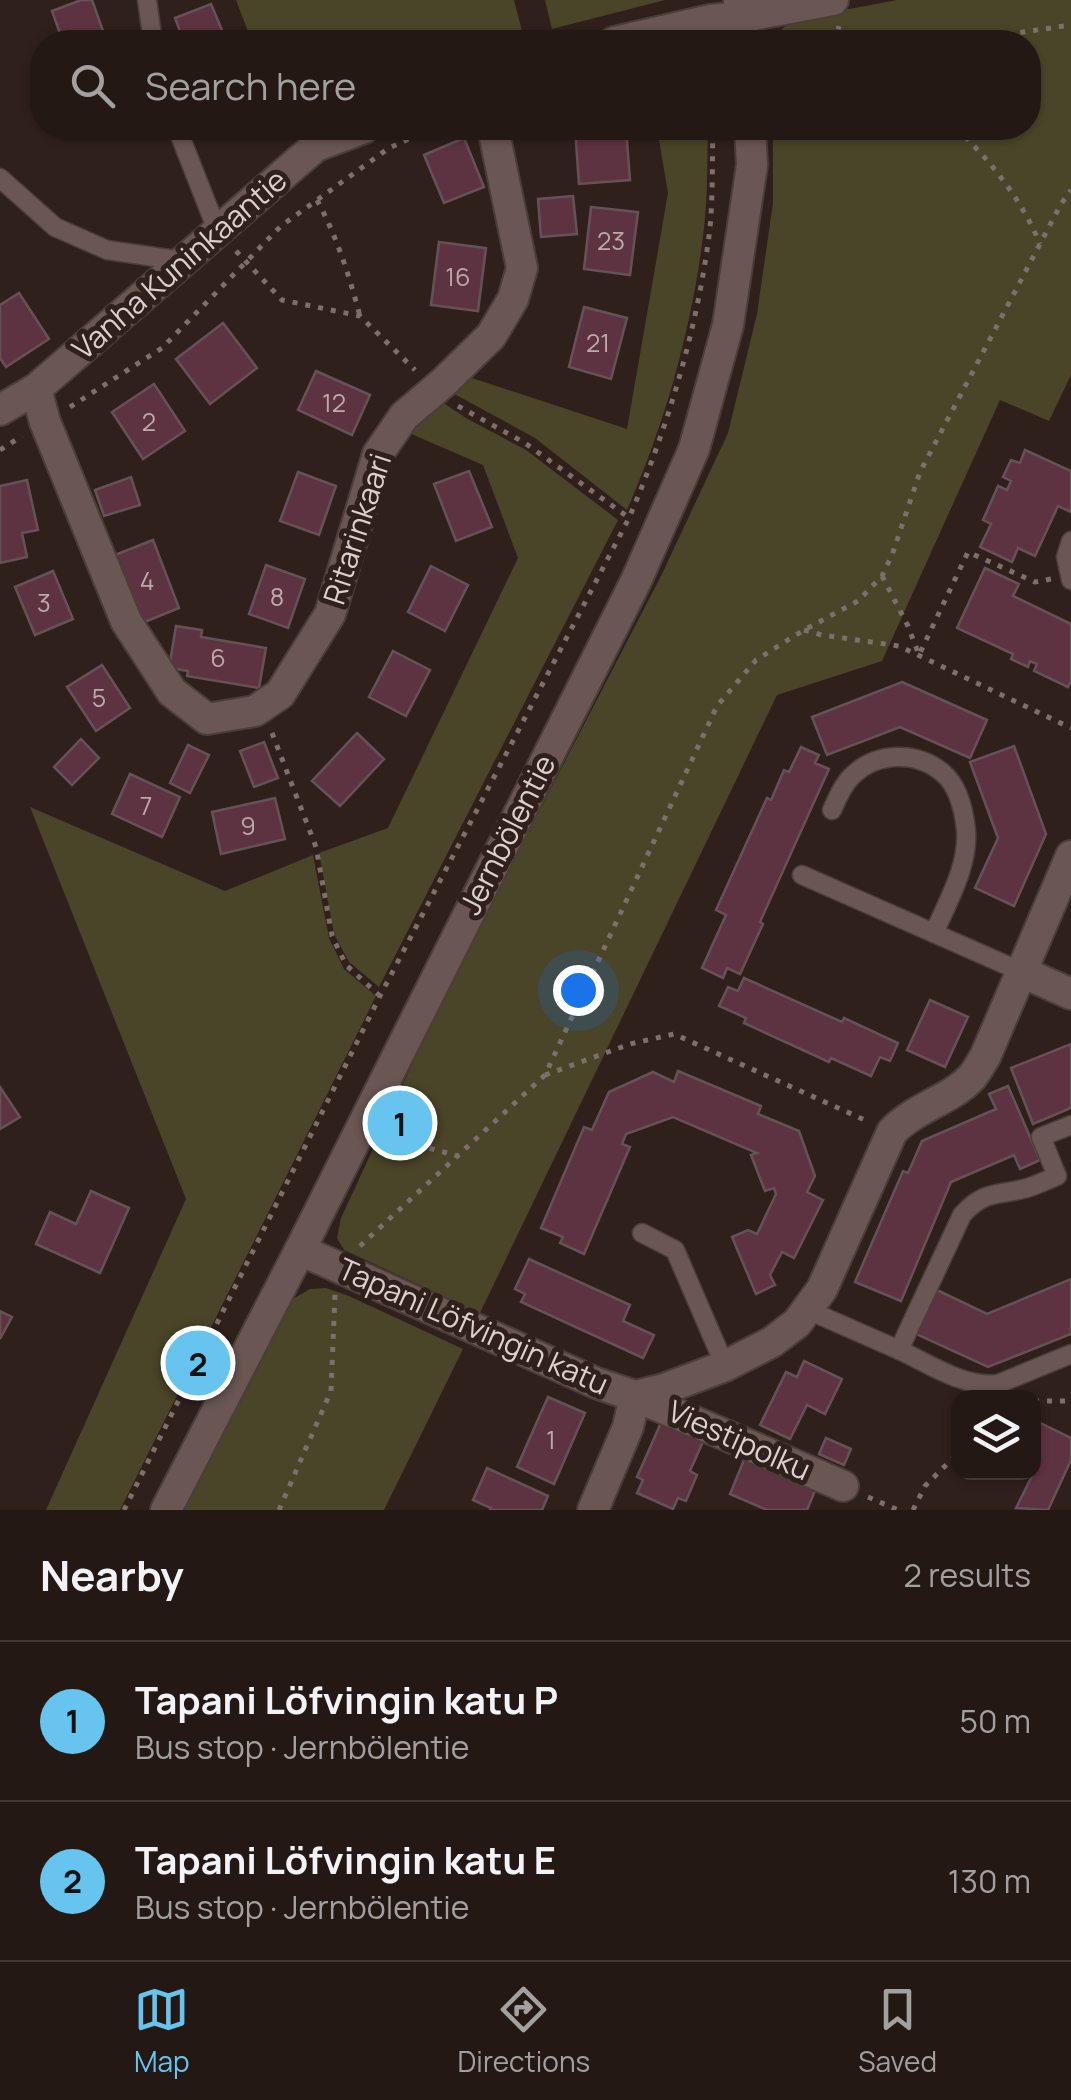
<!DOCTYPE html>
<meta charset="utf-8">
<style>
:root{--surface:#241815;--page:#302522;--text:#f1f3f6;--muted:#a3a0a0;--line:#413734;--accent:#66c4ef}
body{margin:0;font-family:Manrope,sans-serif;background:var(--page);color:var(--text)}
.controls{position:absolute;right:30px;bottom:30px;display:grid;overflow:hidden;border-radius:20px;box-shadow:0 2px 8px #0004}
.controls button{width:90px;height:90px;display:grid;place-items:center;padding:0;border:0;border-bottom:2px solid var(--line);background:var(--surface);color:var(--text);font:50px sans-serif}
.you{position:absolute;left:578px;top:990px;width:35px;height:35px;margin:-25px;border:8px solid #fff;border-radius:50%;background:#1a73e8;box-shadow:0 0 0 15px #1a73e833}
.badge{display:grid;place-items:center;width:65px;height:65px;border-radius:50%;background:var(--accent);color:#111;font-size:32px;font-weight:700}
.pin{position:absolute;translate:-50% -50%;border:5px solid #fff;box-shadow:0 2px 10px #0006}
.list{margin:0;padding:0;list-style:none}
h2{display:flex;justify-content:space-between;align-items:center;height:130px;margin:0;padding:0 40px;font-size:42px}
h2 small{font-size:32px;font-weight:400;color:var(--muted)}
.list li{display:grid;grid-template-columns:65px 1fr auto;gap:30px;align-items:center;box-sizing:border-box;height:160px;padding:0 40px;border-top:2px solid var(--line)}
.list b{display:block;font-size:38px;white-space:nowrap}
.list p{margin:0;font-size:32px;white-space:nowrap;color:var(--muted)}
.list em{font-size:32px;font-style:normal;color:var(--muted)}
.icon{flex:none;width:55px;height:55px;fill:none;stroke:currentColor;stroke-width:2;stroke-linecap:round;stroke-linejoin:round}
.map{position:relative;flex:none;width:1071px;height:1510px;overflow:hidden}
.search{position:absolute;background:var(--surface);box-shadow:0 2px 8px #0004;left:30px;right:30px;top:30px;height:110px;display:flex;align-items:center;gap:25px;box-sizing:border-box;padding:0 35px;border-radius:40px;color:var(--muted);font-size:38px}
.sheet{height:450px;background:var(--surface)}
nav{display:flex;justify-content:space-around;align-items:center;box-sizing:border-box;height:140px;border-top:2px solid var(--line);background:var(--surface);font-size:28px;color:var(--muted)}
nav a{display:grid;justify-items:center;gap:5px}
nav .on{color:var(--accent)}
.map>svg:first-child{display:block}
.green{fill:#4a4428}
.building{fill:#5e3341;stroke:#655257;stroke-width:2.5}
.lines{fill:none;stroke-linecap:round;stroke-linejoin:round}
.service-casing{stroke:#4a3d3a;stroke-width:21}
.minor-casing{stroke:#4a3d3a;stroke-width:34}
.tertiary-casing{stroke:#4a3d3a;stroke-width:34}
.path{stroke:#7d6f6b;stroke-width:5;stroke-dasharray:5 8;stroke-linecap:butt}
.service{stroke:#6a5753;stroke-width:18}
.minor{stroke:#6a5753;stroke-width:30}
.tertiary{stroke:#6a5753;stroke-width:30}
.labels{text-anchor:middle;stroke-width:10;stroke-linejoin:round;paint-order:stroke}
.number-label{font-size:25px;fill:#bca9aa}
.street-label{font-size:30px;fill:#dbd0cd;stroke:#30201c}
</style>
<div class="map">
<svg width="1071" height="1510" viewBox="0 0 1071 1510">
<rect width="100%" height="100%" fill="#30201c"/>
<!-- green -->
<g class="green">
<polygon points="236,0 514,0 523,35 505,42 252,42"/>
<polygon points="545,0 665,0 552,29"/>
<polygon points="897,0 1071,0 1071,375 1049,421 1000,400 882,661 777,695 480,1313 344,1250 337,1238 341,1218 445,993 662,574 728,433 757,314 773,203 773,128 1028,128 1028,42 774,42 777,34 791,20"/>
<path d="M 657,128 L 708,128 C 707,161 708,195 704,228 C 693,324 666,421 627,510 L 535,438 L 447,390 L 463,375 L 627,429 L 668,193 Z"/>
<polygon points="439,400 466,418 526,450 618,520 379,987 349,962 334,934 319,853 388,828 518,558 483,465 409,433"/>
<polygon points="30,807 225,891 313,855 329,938 344,969 376,996 120,1510 46,1510 186,1199"/>
<polygon points="326,1288 349,1296 463,1349 384,1510 182,1510 291,1300 310,1289"/>
</g>
<!-- building -->
<g class="building">
<polygon points="81,0 92,0 107,42 63,42 52,11"/>
<polygon points="211,4 227,42 184,42 175,18"/>
<polygon points="575,128 626,128 630,180 579,184"/>
<polygon points="464,138 484,187 444,203 424,155"/>
<polygon points="573,196 577,234 541,237 538,199"/>
<polygon points="591,207 638,212 630,275 584,269"/>
<polygon points="439,242 486,248 478,311 431,305"/>
<polygon points="19,293 49,339 6,367 0,358 0,305"/>
<polygon points="584,307 627,318 611,379 569,367"/>
<polygon points="223,323 257,368 210,404 176,359"/>
<polygon points="316,371 370,395 352,435 298,410"/>
<polygon points="154,384 185,431 143,459 112,412"/>
<polygon points="1025,450 1071,471 1071,512 1058,506 1035,556 1018,548 1012,562 980,547 991,524 983,520 998,486 1007,490 1011,481 1003,477 1011,460 1020,463"/>
<polygon points="469,471 492,527 456,541 434,484"/>
<polygon points="298,472 336,486 319,535 280,521"/>
<polygon points="131,477 140,505 104,516 95,490"/>
<polygon points="27,480 38,530 22,533 27,557 0,563 0,486"/>
<polygon points="153,540 179,608 142,623 115,555"/>
<polygon points="266,565 305,579 288,628 249,614"/>
<polygon points="431,566 468,585 445,631 408,612"/>
<polygon points="985,568 1019,584 1013,596 1071,624 1071,681 1068,687 1034,671 1037,664 1030,661 1028,667 1011,659 1013,654 957,628"/>
<polygon points="53,571 73,619 35,635 15,587"/>
<polygon points="176,626 202,630 201,637 266,648 259,688 187,676 188,671 169,668"/>
<polygon points="393,651 430,670 406,716 369,697"/>
<polygon points="102,665 130,708 96,731 67,687"/>
<polygon points="902,682 987,720 970,758 900,727 827,755 812,717"/>
<polygon points="357,733 384,759 340,806 312,781"/>
<polygon points="81,739 99,758 72,785 54,767"/>
<polygon points="264,742 278,778 254,787 240,751"/>
<polygon points="188,745 209,755 190,793 170,783"/>
<polygon points="1014,746 1046,834 1014,906 975,888 998,838 970,762"/>
<polygon points="801,747 819,755 815,763 829,769 760,922 763,924 740,974 727,968 723,978 702,968 726,915 716,910 767,798 771,800 784,770 789,772"/>
<polygon points="130,774 180,797 162,837 112,814"/>
<polygon points="275,798 285,839 221,854 212,812"/>
<polygon points="744,978 842,1022 844,1018 898,1043 890,1061 880,1057 871,1076 831,1058 829,1062 744,1023 746,1018 719,1006 728,987 738,991"/>
<polygon points="930,1000 968,1017 945,1067 907,1050"/>
<polygon points="1071,1044 1071,1108 1033,1124 1011,1068"/>
<polygon points="678,1071 761,1106 758,1114 799,1131 815,1176 807,1192 823,1200 794,1258 782,1252 770,1275 775,1285 756,1294 732,1237 748,1230 757,1234 776,1194 774,1188 765,1191 751,1155 757,1153 673,1117 626,1134 622,1144 630,1147 584,1254 560,1243 563,1237 541,1228 584,1127 592,1130 609,1092 653,1072 674,1082"/>
<polygon points="1008,1086 1040,1160 1020,1169 1014,1155 951,1182 901,1301 855,1282 903,1171 908,1173 922,1141 996,1109 989,1094"/>
<polygon points="0,1087 20,1117 0,1129"/>
<polygon points="91,1191 129,1208 100,1273 36,1244 50,1212 76,1224"/>
<polygon points="529,1259 630,1305 623,1321 654,1335 643,1358 521,1302 525,1294 515,1289"/>
<polygon points="1071,1279 1071,1334 988,1367 916,1334 937,1290 987,1314"/>
<polygon points="0,1311 12,1317 0,1339"/>
<polygon points="804,1361 842,1379 825,1414 807,1405 790,1439 760,1425 786,1372 797,1377"/>
<polygon points="548,1397 585,1413 554,1484 517,1467"/>
<polygon points="664,1416 706,1435 690,1471 697,1475 686,1501 678,1498 673,1509 637,1493 643,1480 637,1477"/>
<polygon points="1034,1420 1071,1438 1071,1460 1048,1510 1016,1508 1034,1472"/>
<polygon points="826,1438 851,1449 844,1465 819,1454"/>
<polygon points="746,1455 817,1486 807,1510 767,1510 730,1494"/>
<polygon points="487,1468 548,1496 542,1510 490,1510 491,1508 473,1500"/>
</g>
<g class="lines">
<defs>
<g id="service">
<polyline points="147,0 153,42"/>
<polyline points="177,128 217,230"/>
<polyline points="0,178 55,227 107,250 183,261"/>
<polyline points="1071,541 1066,557 1071,580"/>
<path d="M 832,810 C 837,799 842,786 851,777 C 875,752 916,750 943,773 C 958,786 964,811 966,830 C 969,865 948,901 934,933"/>
<polyline points="802,875 1022,972"/>
<polyline points="642,1233 675,1250 725,1366"/>
<path d="M 808,1310 L 899,1350 L 962,1215 C 985,1189 999,1196 1027,1188 C 1037,1185 1047,1180 1057,1176 L 1041,1137 L 1071,1125"/>
<path d="M 899,1350 C 930,1364 964,1388 998,1384 L 1071,1354"/>
</g>
<g id="minor">
<polyline points="614,42 710,20 742,17 833,0"/>
<polyline points="36,389 45,422 126,621 172,692 207,719 255,711 280,694 330,614 378,454 404,416 444,382 491,336 513,299 522,268 493,128"/>
<polyline points="0,410 36,389 316,146 364,128"/>
<polyline points="1022,972 1071,994"/>
<path d="M 300,1250 L 596,1383 L 635,1396 L 664,1389 L 725,1366 L 772,1342 L 797,1323 L 822,1289 L 892,1132 C 915,1107 951,1100 972,1077 C 977,1071 981,1063 985,1057 L 1071,856"/>
<polyline points="593,1510 628,1427 635,1396 843,1486"/>
</g>
<g id="tertiary">
<polyline points="739,0 744,42"/>
<polyline points="166,1510 300,1250 636,581 694,449 728,325 752,165 750,128"/>
</g>
</defs>
<!-- service casing -->
<use href="#service" class="service-casing"/>
<!-- minor casing -->
<use href="#minor" class="minor-casing"/>
<!-- tertiary casing -->
<use href="#tertiary" class="tertiary-casing"/>
<!-- path -->
<g class="path">
<polyline points="835,42 839,26"/>
<polyline points="956,42 1071,25"/>
<path d="M 956,128 C 990,160 1022,200 1040,244"/>
<path d="M 317,200 C 337,237 349,275 360,316"/>
<polyline points="236,251 282,300 360,316 415,370"/>
<polyline points="458,406 525,443 628,517"/>
<polyline points="70,407 162,348 281,226 389,148 433,128"/>
<polyline points="0,450 22,436"/>
<polyline points="882,576 908,626 919,655 968,552 1035,582 1051,579"/>
<polyline points="804,630 822,635 899,646 1071,728"/>
<polyline points="272,733 316,847 332,936 346,965 380,996"/>
<polyline points="545,1075 630,1044 674,1034 867,1121"/>
<polyline points="392,1138 458,1156"/>
<polyline points="360,1246 545,1075 717,706 756,660 804,630 858,601 882,576 892,555 920,472 1061,204 1071,190"/>
<polyline points="1034,1401 1071,1401"/>
<polyline points="868,1497 898,1510"/>
<path d="M 124,1510 L 380,996 L 629,518 C 668,427 698,327 710,228 C 713,195 712,161 713,128"/>
<polyline points="279,1510 331,1391 335,1294"/>
<polyline points="913,1510 925,1486 958,1453"/>
</g>
<!-- service -->
<use href="#service" class="service"/>
<!-- minor -->
<use href="#minor" class="minor"/>
<!-- tertiary -->
<use href="#tertiary" class="tertiary"/>
</g>
<g class="labels">
<!-- number labels -->
<g class="number-label">
<text x="611" y="250">23</text>
<text x="458" y="286">16</text>
<text x="598" y="352">21</text>
<text x="334" y="412">12</text>
<text x="149" y="431">2</text>
<text x="147" y="590">4</text>
<text x="277" y="606">8</text>
<text x="44" y="612">3</text>
<text x="218" y="667">6</text>
<text x="99" y="707">5</text>
<text x="146" y="815">7</text>
<text x="248" y="835">9</text>
<text x="551" y="1449">1</text>
</g>
<!-- street labels -->
<g class="street-label">
<text transform="translate(180 265) rotate(-41)" y="10">Vanha Kuninkaantie</text>
<text transform="translate(358 529) rotate(-72)" y="10">Ritarinkaari</text>
<text transform="translate(508 835) rotate(-63)" y="10">Jernbölentie</text>
<text transform="translate(473 1327) rotate(24)" y="10">Tapani Löfvingin katu</text>
<text transform="translate(739 1441) rotate(24)" y="10">Viestipolku</text>
</g>
</g>
</svg>
<div class="controls">
<button><svg class="icon" aria-label="layers" viewBox="0 0 24 24"><path d="M12 4l9 5-9 5-9-5zM3 14l9 5 9-5"/></svg></button>
</div>
<div class="you"></div>
<div class="pin badge" style="left:400px;top:1123px">1</div>
<div class="pin badge" style="left:198px;top:1363px">2</div>
<div class="search"><svg class="icon" aria-label="search" viewBox="0 0 24 24"><circle cx="10" cy="10" r="6"/><path d="M15 15l6 6"/></svg>Search here</div>
</div>
<section class="sheet">
<h2>Nearby<small>2 results</small></h2>
<ul class="list">
<li><span class="badge">1</span><div><b>Tapani Löfvingin katu P</b><p>Bus stop · Jernbölentie</p></div><em>50 m</em></li>
<li><span class="badge">2</span><div><b>Tapani Löfvingin katu E</b><p>Bus stop · Jernbölentie</p></div><em>130 m</em></li>
</ul>
</section>
<nav>
<a class="on"><svg class="icon" aria-label="map" viewBox="0 0 24 24"><path d="M3 6l6-2 6 2 6-2v14l-6 2-6-2-6 2zM9 4v14M15 6v14"/></svg>Map</a>
<a><svg class="icon" aria-label="directions" viewBox="0 0 24 24"><path d="M12 3l9 9-9 9-9-9zM9 14v-3h6M13 9l2 2-2 2"/></svg>Directions</a>
<a><svg class="icon" aria-label="saved" viewBox="0 0 24 24"><path d="M7 4h10v16l-5-4-5 4z"/></svg>Saved</a>
</nav>
